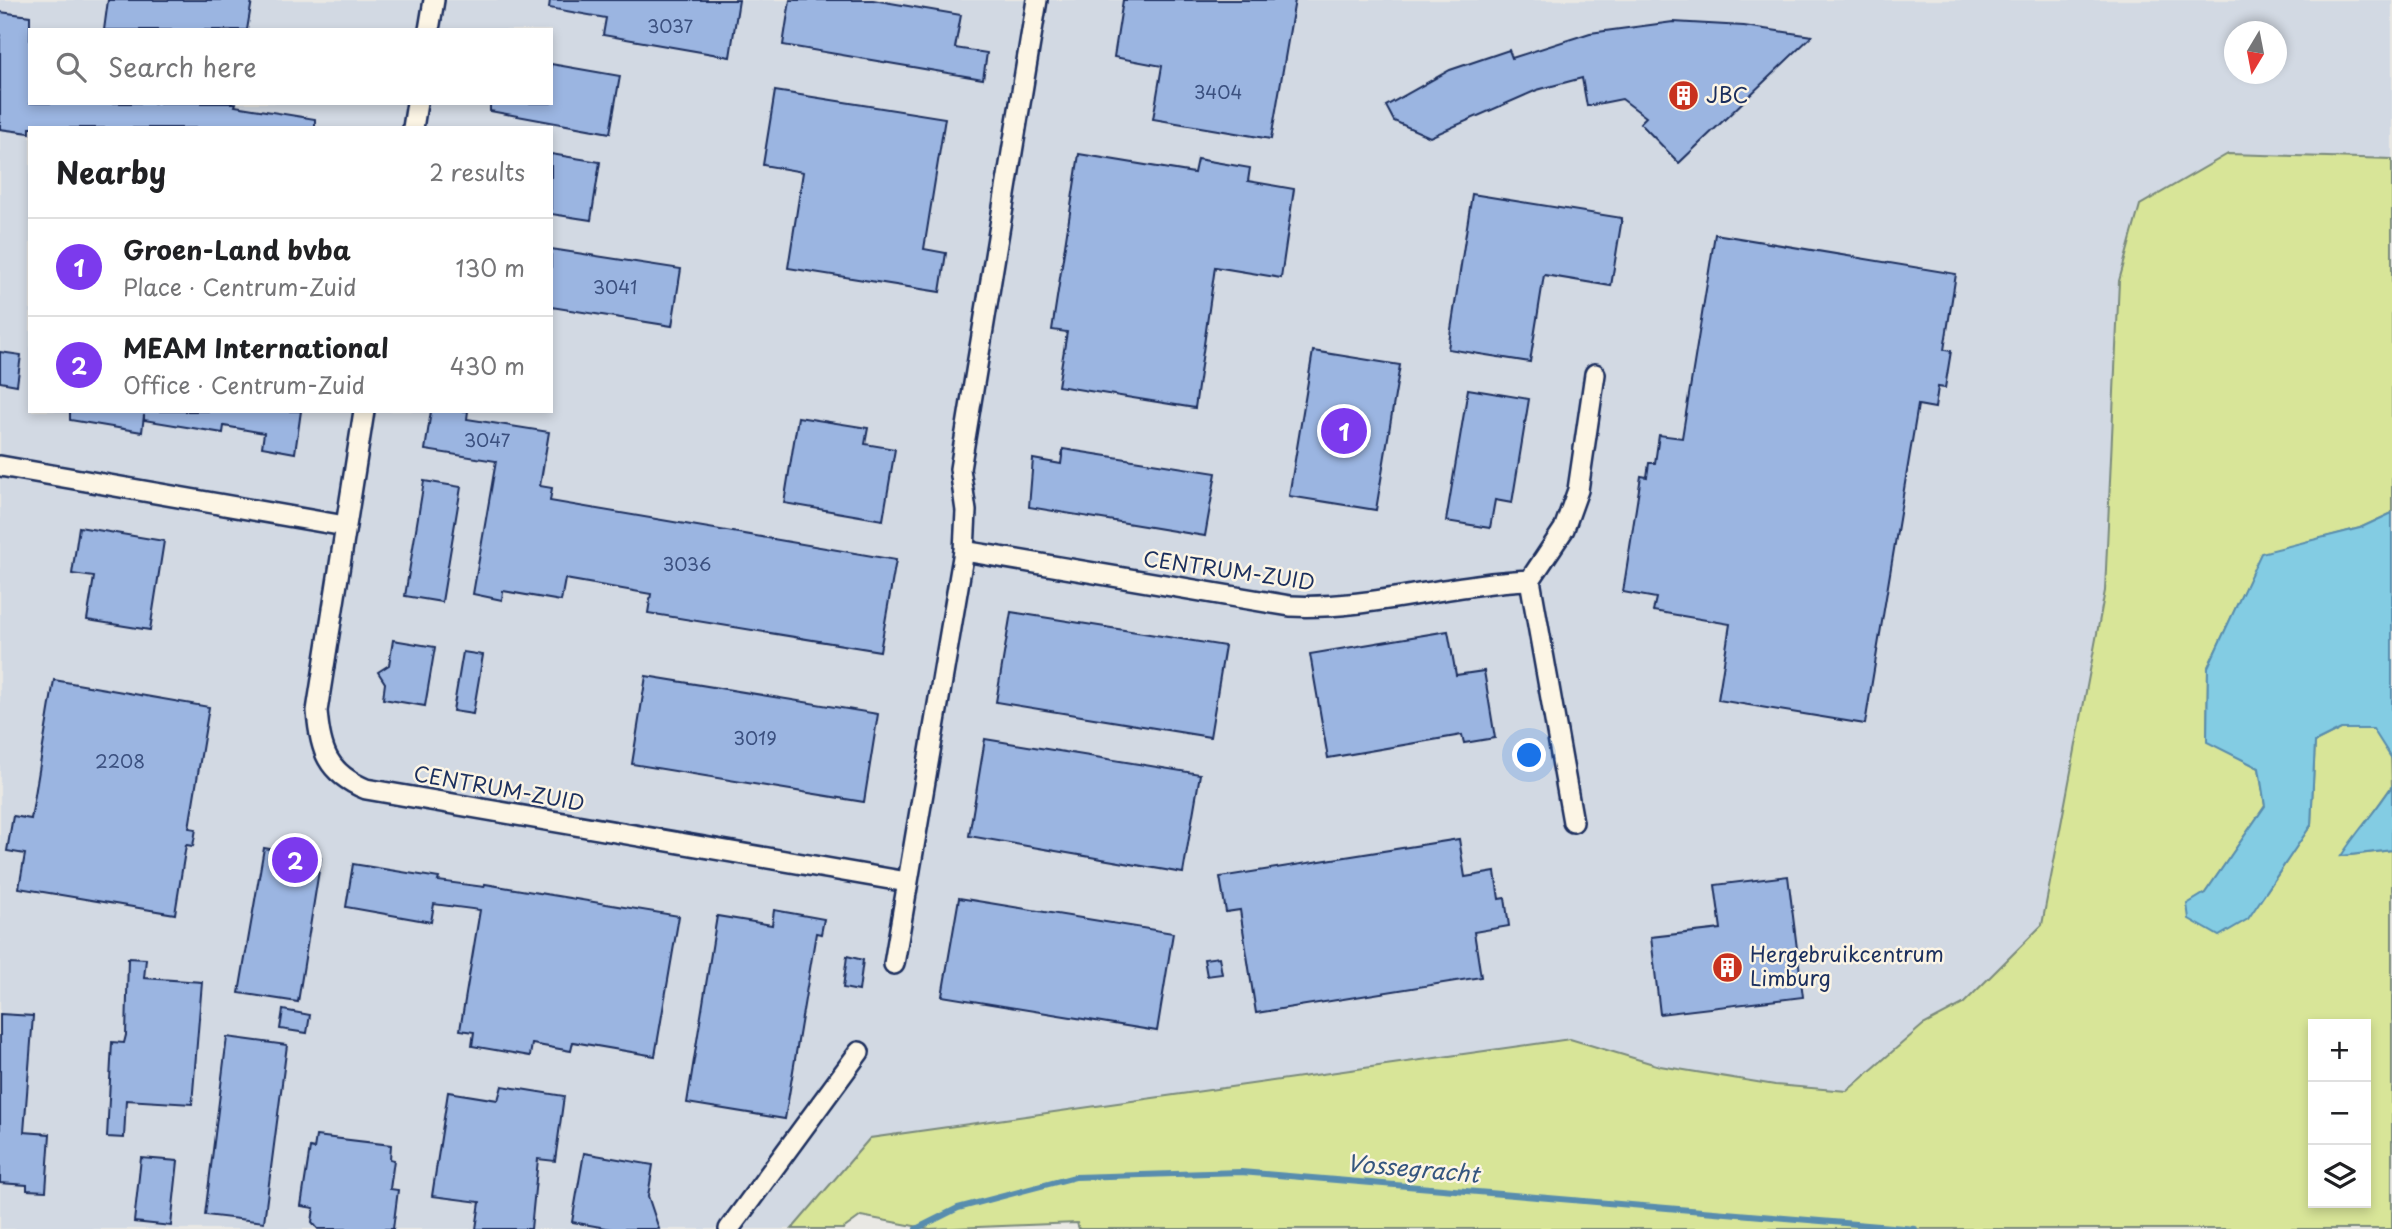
<!DOCTYPE html>
<meta charset="utf-8">
<style>
:root{--surface:#fff;--page:#f2f2f2;--text:#202124;--muted:#757577;--line:#e0e0e0;--accent:#7c3aed}
body{margin:0;font-family:"Playpen Sans",sans-serif;background:var(--page);color:var(--text)}
.controls{position:absolute;right:21px;bottom:21px;display:grid;overflow:hidden;border-radius:0px;box-shadow:0 4px 10px #0003}
.controls button{width:63px;height:63px;display:grid;place-items:center;padding:0;border:0;border-bottom:2px solid var(--line);background:var(--surface);color:var(--text);font:35px sans-serif}
.compass{position:absolute;left:2224px;top:21px;width:63px;height:63px;border-radius:50%;background:var(--surface);box-shadow:0 4px 10px #0003;rotate:190deg}
.you{position:absolute;left:1530px;top:756px;width:24px;height:24px;margin:-18px;border:5px solid #fff;border-radius:50%;background:#1a73e8;box-shadow:0 0 0 10px #1a73e833}
.badge{display:grid;place-items:center;width:46px;height:46px;border-radius:50%;background:var(--accent);color:#fff;font-size:23px;font-weight:700}
.pin{position:absolute;translate:-50% -50%;border:4px solid #fff;box-shadow:0 2px 7px #0006}
.list{margin:0;padding:0;list-style:none}
h2{display:flex;justify-content:space-between;align-items:center;height:91px;margin:0;padding:0 28px;font-size:30px}
h2 small{font-size:23px;font-weight:400;color:var(--muted)}
.list li{display:grid;grid-template-columns:46px 1fr auto;gap:21px;align-items:center;box-sizing:border-box;height:98px;padding:0 28px;border-top:2px solid var(--line)}
.list b{display:block;font-size:26px;white-space:nowrap}
.list p{margin:0;font-size:23px;white-space:nowrap;color:var(--muted)}
.list em{font-size:23px;font-style:normal;color:var(--muted)}
.icon{flex:none;width:38px;height:38px;fill:none;stroke:currentColor;stroke-width:2;stroke-linecap:round;stroke-linejoin:round}
.map{position:relative;flex:none;width:2392px;height:1229px;overflow:hidden}
.search{position:absolute;background:var(--surface);box-shadow:0 4px 10px #0003;left:28px;top:28px;width:525px;height:77px;display:flex;align-items:center;gap:18px;box-sizing:border-box;padding:0 24px;border-radius:0px;color:var(--muted);font-size:26px}
.panel{position:absolute;background:var(--surface);box-shadow:0 4px 10px #0003;left:28px;top:126px;width:525px;height:287px;border-radius:0px}
.map>svg:first-child{display:block}
.built{fill:#d2d9e3;fill-rule:evenodd}
.green{fill:#d8e598;stroke:#7a8a7b;stroke-width:2;fill-rule:evenodd}
.water{fill:#83cce3;stroke:#598dae;stroke-width:2}
.lines{fill:none;stroke-linecap:round;stroke-linejoin:round}
.stream{stroke:#598dae;stroke-width:6}
.building{fill:#9bb5e1;stroke:#1b2f5e;stroke-width:2}
.minor-casing{stroke:#1b2f5e;stroke-width:24}
.minor{stroke:#fcf5e5;stroke-width:19}
.labels{text-anchor:middle;stroke-width:5;stroke-linejoin:round;paint-order:stroke}
.number-label{font-size:18px;fill:#3b507f}
.poi-label{font-size:21px;fill:#1b2f5e;stroke:#fcf5e5;text-anchor:start}
.street-label{font-size:21px;fill:#1b2f5e;stroke:#fcf5e5}
.water-label{font-size:23px;font-style:italic;fill:#35567f;stroke:#fcf5e5}
</style>
<div class="map">
<svg width="2392" height="1229" viewBox="0 0 2392 1229">
<rect width="100%" height="100%" fill="#e9e8e4"/>
<filter id="ink" filterUnits="userSpaceOnUse"><feTurbulence type="fractalNoise" baseFrequency=".0143" numOctaves="2"/><feDisplacementMap in="SourceGraphic" scale="14" xChannelSelector="R" yChannelSelector="G"/><feConvolveMatrix kernelMatrix="1 2 1 2 8 2 1 2 1" color-interpolation-filters="sRGB"/></filter>
<g filter="url(#ink)">
<!-- built -->
<path class="built" d="M 0,0 L 2392,0 L 2392,159 L 2228,154 L 2140,205 L 2119,281 L 2105,591 L 2042,925 L 1963,1004 L 1923,1025 L 1847,1091 L 1775,1085 L 1660,1066 L 1570,1039 L 870,1138 L 792,1229 L 0,1229 ZM 30,30 L 551,30 L 551,103 L 30,103 ZM 2234,32 L 2276,32 L 2276,74 L 2234,74 ZM 30,128 L 551,128 L 551,411 L 30,411 Z"/>
<!-- green -->
<path class="green" d="M 2228,154 L 2392,159 L 2392,513 L 2360,528 L 2261,554 L 2208,667 L 2207,741 L 2259,768 L 2265,806 L 2205,893 L 2187,905 L 2266,892 L 2311,825 L 2315,742 L 2341,729 L 2374,729 L 2391,753 L 2392,786 L 2342,856 L 2392,850 L 2392,1229 L 1079,1229 L 1077,1223 L 930,1229 L 861,1216 L 843,1229 L 792,1229 L 870,1138 L 1570,1039 L 1660,1066 L 1775,1085 L 1847,1091 L 1923,1025 L 1963,1004 L 2042,925 L 2105,591 L 2119,281 L 2140,205 ZM 2313,1024 L 2366,1024 L 2366,1203 L 2313,1203 Z"/>
<!-- water -->
<g class="water">
<polygon points="2392,513 2392,759 2373,729 2341,729 2315,742 2311,825 2248,919 2219,936 2189,919 2187,904 2205,893 2265,806 2259,768 2207,742 2208,667 2261,553 2360,528"/>
<path d="M 2392,786 L 2392,850 L 2341,856 C 2357,831 2376,811 2392,786 Z"/>
</g>
<g class="lines">
<!-- stream -->
<polyline class="stream" points="916,1229 958,1208 1075,1177 1241,1172 1915,1229"/>
</g>
<!-- building -->
<g class="building">
<polygon points="108,0 252,0 247,30 104,30"/>
<polygon points="550,0 739,0 730,57 603,35 606,18 549,8"/>
<polygon points="790,0 873,0 961,15 955,48 987,53 983,79 783,45"/>
<polygon points="1123,0 1295,0 1271,139 1153,119 1162,66 1114,57"/>
<polygon points="0,12 30,16 30,103 236,103 235,106 315,119 315,128 30,128 30,133 0,129"/>
<polygon points="1673,22 1744,26 1812,36 1679,163 1640,123 1646,117 1622,99 1587,106 1582,78 1537,90 1430,137 1394,121 1386,106 1450,70 1509,50 1512,58 1590,33"/>
<polygon points="551,64 620,76 610,133 490,111 490,103 551,103"/>
<polygon points="775,91 945,118 924,249 946,253 940,292 788,268 803,172 763,165"/>
<polygon points="551,154 600,162 591,220 551,214"/>
<polygon points="1079,154 1194,173 1197,159 1250,168 1248,181 1294,189 1281,278 1215,267 1195,408 1058,386 1067,332 1052,330"/>
<polygon points="1472,194 1622,218 1611,286 1544,275 1530,362 1448,349"/>
<polygon points="1715,234 1956,274 1944,350 1951,351 1945,388 1938,387 1935,408 1918,405 1865,724 1718,700 1730,624 1653,611 1656,598 1623,592 1641,476 1647,477 1649,463 1655,463 1659,435 1682,438"/>
<polygon points="551,249 681,269 672,326 551,307"/>
<polygon points="1313,351 1400,365 1376,510 1289,496"/>
<polygon points="0,352 21,355 17,385 0,382"/>
<polygon points="1468,389 1529,399 1512,503 1495,500 1490,528 1446,521"/>
<polygon points="70,411 301,411 295,453 262,447 264,433 224,426 223,433 144,420 144,415 142,432 70,420"/>
<polygon points="431,411 468,411 467,419 549,432 540,486 552,488 550,501 896,560 880,651 648,613 651,594 565,579 561,601 503,591 502,600 473,594 496,461 425,450"/>
<polygon points="798,417 868,428 865,444 895,449 883,520 784,503"/>
<polygon points="1063,449 1216,473 1205,536 1029,507 1033,459 1061,464"/>
<polygon points="424,481 461,487 442,602 405,596"/>
<polygon points="79,527 164,541 150,630 87,620 94,577 72,574"/>
<polygon points="1011,612 1225,646 1210,737 996,702"/>
<polygon points="1448,631 1456,675 1484,671 1495,738 1464,743 1462,735 1328,758 1310,654"/>
<polygon points="393,640 435,647 425,706 383,699 385,683 378,672 389,665"/>
<polygon points="463,652 483,655 473,714 453,711"/>
<polygon points="646,676 878,714 864,802 632,764"/>
<polygon points="54,680 209,707 189,828 196,829 193,846 186,845 175,914 19,888 25,854 7,851 13,816 31,819"/>
<polygon points="985,739 1200,774 1183,873 969,836"/>
<polygon points="1459,839 1465,877 1495,872 1499,899 1505,898 1509,926 1474,932 1481,977 1256,1013 1240,910 1226,912 1220,877"/>
<polygon points="264,848 321,858 298,1002 239,993"/>
<polygon points="353,864 439,878 438,881 484,887 485,884 679,916 655,1056 573,1042 571,1051 532,1044 530,1056 472,1046 474,1032 460,1030 480,910 434,904 431,922 346,907"/>
<polygon points="1788,876 1803,997 1660,1014 1651,937 1721,929 1715,885"/>
<polygon points="959,898 1173,933 1157,1031 942,996"/>
<polygon points="774,910 824,919 821,934 816,933 785,1119 687,1103 717,916 772,925"/>
<polygon points="847,956 863,960 859,991 843,988"/>
<polygon points="1219,957 1222,974 1207,976 1204,959"/>
<polygon points="128,958 146,959 144,978 202,982 192,1104 126,1100 124,1138 107,1137 112,1042 124,1043 126,1035"/>
<polygon points="283,1010 310,1015 307,1033 280,1029"/>
<polygon points="0,1014 33,1016 24,1132 50,1134 46,1191 27,1190 27,1185 0,1183"/>
<polygon points="227,1037 287,1045 264,1222 205,1215"/>
<polygon points="502,1086 564,1096 555,1161 538,1159 531,1229 476,1229 480,1202 432,1196 448,1092 498,1100"/>
<polygon points="316,1136 391,1145 390,1159 394,1160 390,1189 398,1190 393,1229 318,1229 312,1222 314,1208 301,1206 310,1148 314,1149"/>
<polygon points="584,1153 653,1165 648,1196 659,1229 612,1229 572,1222"/>
<polygon points="141,1158 178,1161 171,1226 134,1222"/>
</g>
<g class="lines">
<defs>
<g id="minor">
<polyline points="429,30 434,0"/>
<polyline points="413,128 417,103"/>
<path d="M 364,411 L 317,711 C 320,750 327,773 366,789 L 907,882"/>
<polyline points="0,466 345,526"/>
<path d="M 964,551 L 1290,606 C 1370,610 1449,583 1530,580 L 1564,529 L 1578,490 L 1595,374"/>
<polyline points="1530,580 1573,822"/>
<polyline points="894,964 964,551 966,511 960,469 1037,0"/>
<polyline points="729,1229 859,1052"/>
</g>
</defs>
<!-- minor casing -->
<use href="#minor" class="minor-casing"/>
<!-- minor -->
<use href="#minor" class="minor"/>
</g>
</g>
<!-- icons -->
<defs>
<symbol id="building-disc" viewBox="-11 -11 22 22"><circle r="9.5" fill="#c8321e" stroke="#fcf5e5"/><path d="M-4-6H4V6H1V3H-1V6H-4ZM-2.5-4.3h1.7v1.8h-1.7ZM.8-4.3h1.7v1.8H.8ZM-2.5-1h1.7V.8h-1.7ZM.8-1h1.7V.8H.8Z" fill="#fff"/></symbol>
</defs>
<g fill-rule="evenodd">
<use href="#building-disc" x="1666" y="78" width="35" height="35"/>
<use href="#building-disc" x="1710" y="950" width="35" height="35"/>
</g>
<g class="labels">
<!-- number labels -->
<g class="number-label">
<text x="670" y="33">3037</text>
<text x="1218" y="99">3404</text>
<text x="615" y="294">3041</text>
<text x="487" y="447">3047</text>
<text x="687" y="571">3036</text>
<text x="755" y="745">3019</text>
<text x="120" y="768">2208</text>
</g>
<!-- poi labels -->
<g class="poi-label">
<text x="1706" y="103">JBC</text>
<text x="1750" y="962">Hergebruikcentrum<tspan x="1750" dy="24">Limburg</tspan></text>
</g>
<!-- street labels -->
<g class="street-label">
<text transform="translate(1229 571) rotate(8)" y="7">CENTRUM-ZUID</text>
<text transform="translate(499 789) rotate(10)" y="7">CENTRUM-ZUID</text>
</g>
<!-- water labels -->
<g class="water-label">
<text transform="translate(1413 1169) rotate(5)" y="8">Vossegracht</text>
</g>
</g>
</svg>
<div class="controls">
<button>+</button>
<button>−</button>
<button><svg class="icon" aria-label="layers" viewBox="0 0 24 24"><path d="M12 4l9 5-9 5-9-5zM3 14l9 5 9-5"/></svg></button>
</div>
<svg class="compass" viewBox="-18 -18 36 36"><path d="M0-13l5 13h-10z" fill="#e53935"/><path d="M0 13l5-13h-10z" fill="#757577"/></svg>
<div class="you"></div>
<div class="pin badge" style="left:1344px;top:431px">1</div>
<div class="pin badge" style="left:295px;top:860px">2</div>
<div class="search"><svg class="icon" aria-label="search" viewBox="0 0 24 24"><circle cx="10" cy="10" r="6"/><path d="M15 15l6 6"/></svg>Search here</div>
<section class="panel">
<h2>Nearby<small>2 results</small></h2>
<ul class="list">
<li><span class="badge">1</span><div><b>Groen-Land bvba</b><p>Place · Centrum-Zuid</p></div><em>130 m</em></li>
<li><span class="badge">2</span><div><b>MEAM International</b><p>Office · Centrum-Zuid</p></div><em>430 m</em></li>
</ul>
</section>
</div>
